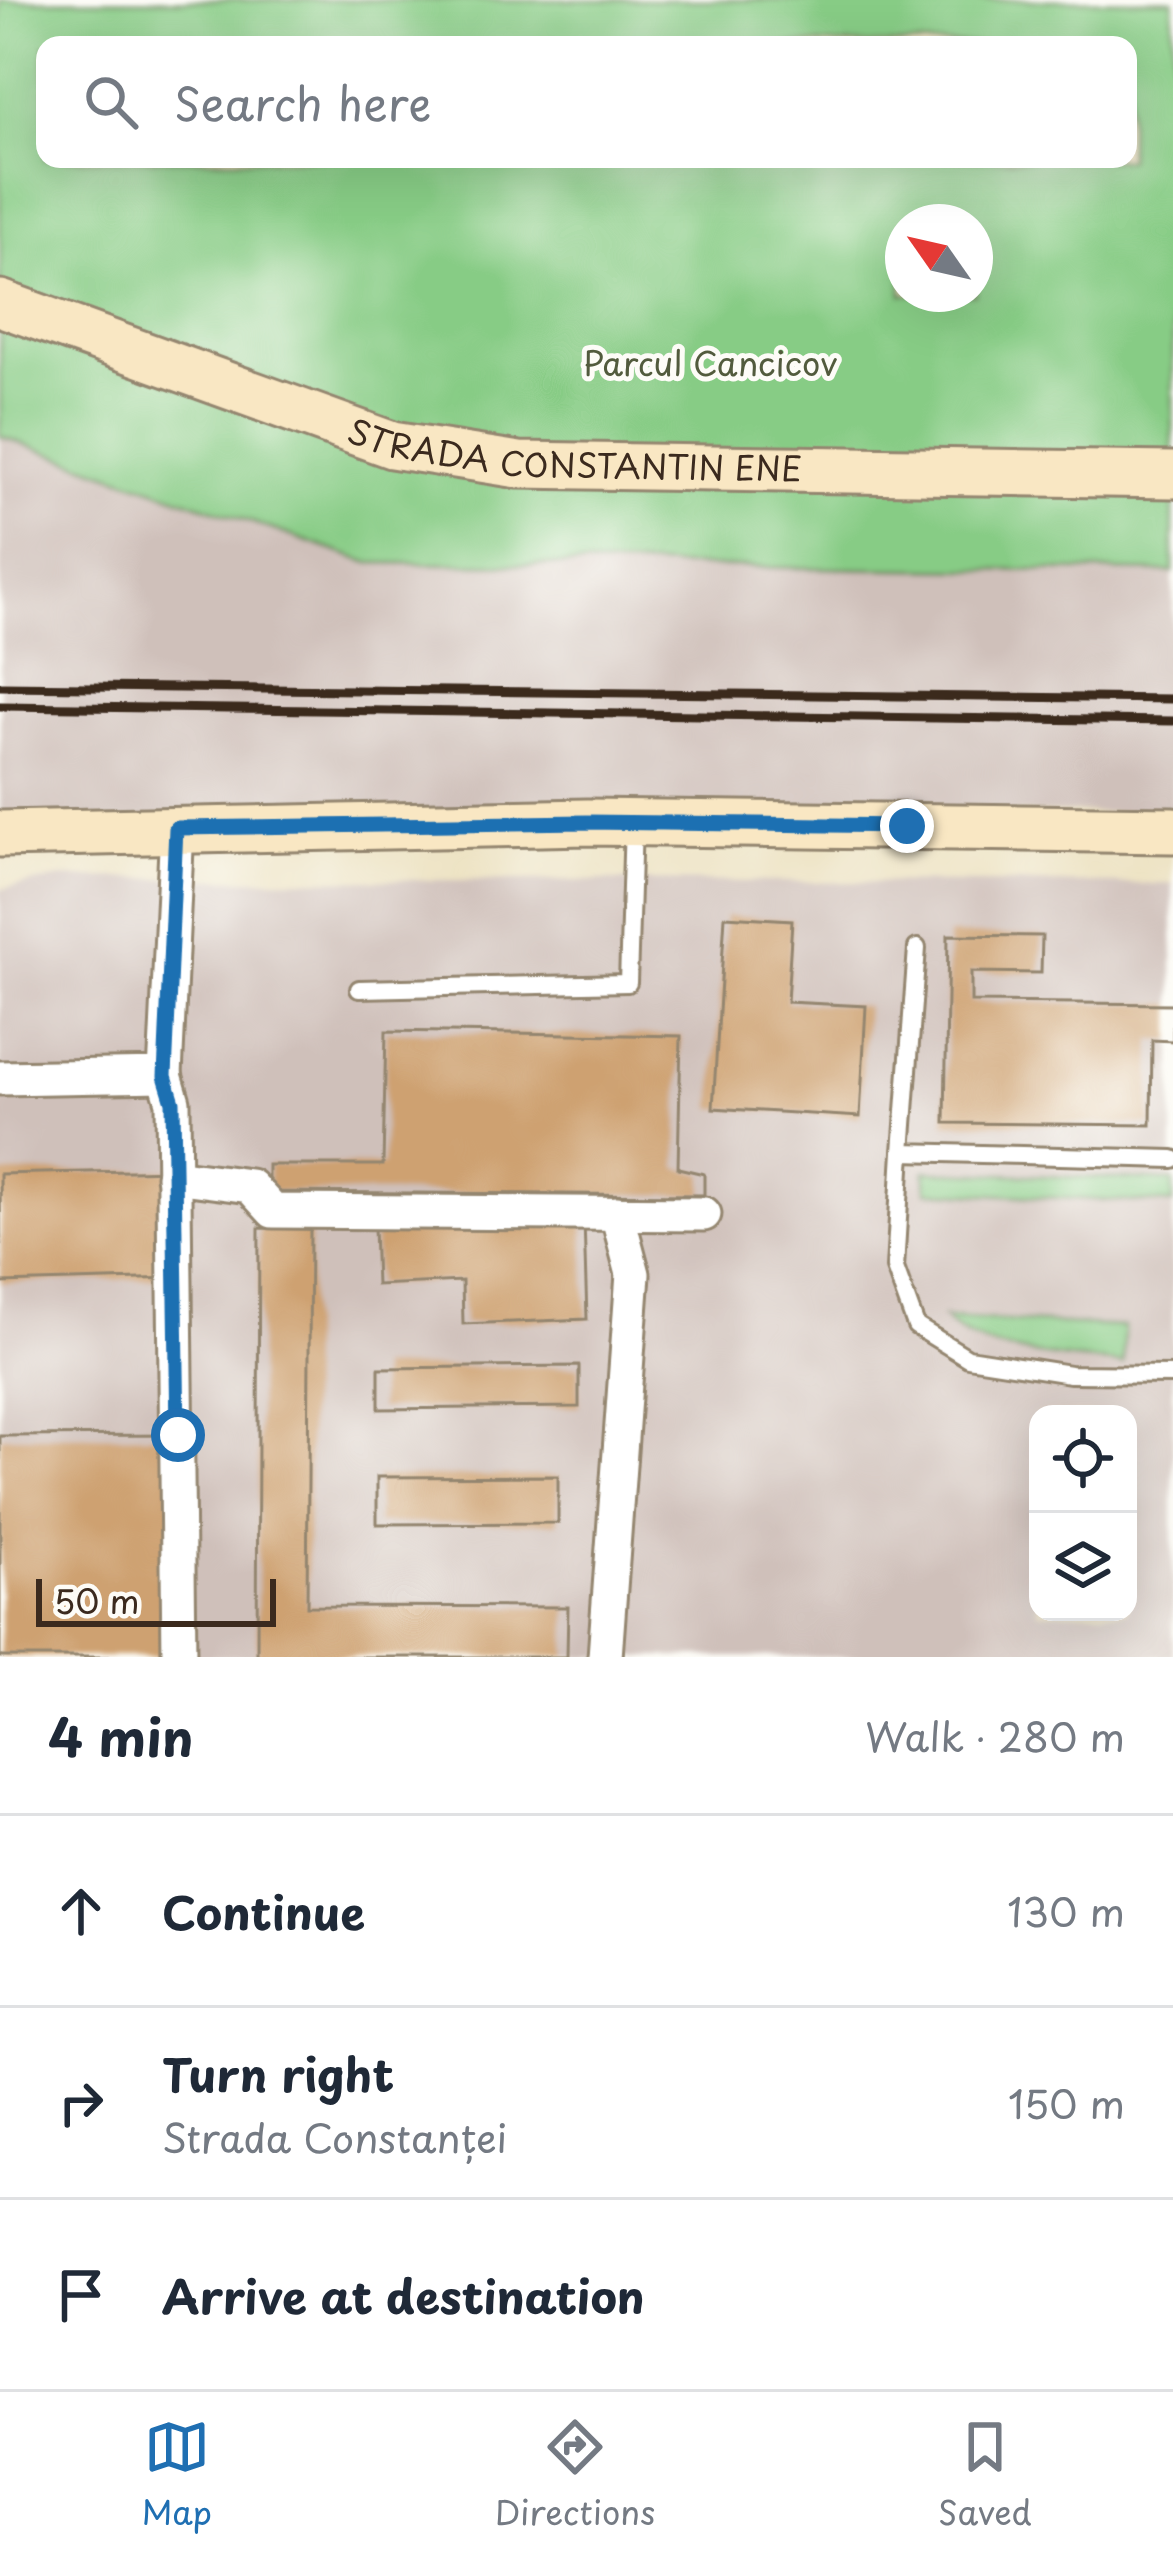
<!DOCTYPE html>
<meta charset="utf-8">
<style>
:root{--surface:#fff;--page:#f2f2f3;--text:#1f2937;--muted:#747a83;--line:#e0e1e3;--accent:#1f6fb2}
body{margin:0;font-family:"Playpen Sans",sans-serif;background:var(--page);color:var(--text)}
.controls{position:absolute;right:36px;bottom:36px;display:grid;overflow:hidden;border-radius:24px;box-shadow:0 12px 48px #0002}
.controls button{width:108px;height:108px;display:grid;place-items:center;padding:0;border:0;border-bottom:3px solid var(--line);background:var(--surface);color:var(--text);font:60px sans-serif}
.compass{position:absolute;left:885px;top:204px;width:108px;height:108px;border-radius:50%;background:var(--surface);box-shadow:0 12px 48px #0002;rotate:304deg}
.scale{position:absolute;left:36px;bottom:30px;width:240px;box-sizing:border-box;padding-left:12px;border:6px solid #3b2a1e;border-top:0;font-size:33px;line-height:42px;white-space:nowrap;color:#3b2a1e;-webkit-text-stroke:9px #fdfcf7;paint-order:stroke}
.stop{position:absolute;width:36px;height:36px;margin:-27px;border:9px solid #1f6fb2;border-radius:50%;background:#fff}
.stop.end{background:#1f6fb2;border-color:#fff;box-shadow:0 3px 12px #0008}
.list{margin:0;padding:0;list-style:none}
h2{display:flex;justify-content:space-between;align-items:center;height:156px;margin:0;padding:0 48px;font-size:51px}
h2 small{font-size:39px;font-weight:400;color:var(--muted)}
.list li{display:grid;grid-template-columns:78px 1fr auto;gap:36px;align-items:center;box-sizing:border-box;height:192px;padding:0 48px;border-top:3px solid var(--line)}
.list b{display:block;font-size:45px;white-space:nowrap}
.list p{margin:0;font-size:39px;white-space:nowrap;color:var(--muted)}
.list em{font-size:39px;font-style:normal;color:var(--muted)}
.icon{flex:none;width:66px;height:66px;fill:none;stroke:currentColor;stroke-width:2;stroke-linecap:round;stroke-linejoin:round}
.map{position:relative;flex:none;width:1173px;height:1657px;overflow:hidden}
.search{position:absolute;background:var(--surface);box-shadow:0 12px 48px #0002;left:36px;right:36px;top:36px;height:132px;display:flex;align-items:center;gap:30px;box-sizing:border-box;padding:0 42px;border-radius:24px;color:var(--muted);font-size:45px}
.sheet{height:732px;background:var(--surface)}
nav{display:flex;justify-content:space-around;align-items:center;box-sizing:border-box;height:168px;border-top:3px solid var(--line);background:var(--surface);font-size:33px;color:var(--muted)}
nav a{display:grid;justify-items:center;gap:6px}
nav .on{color:var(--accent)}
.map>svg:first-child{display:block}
.industrial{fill:#cfc0ba;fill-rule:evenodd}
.green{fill:#87cc85;stroke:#617b52;stroke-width:3;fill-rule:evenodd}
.building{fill:#cea171}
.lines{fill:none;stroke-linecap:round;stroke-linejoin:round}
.lane-casing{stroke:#94866f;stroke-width:22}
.street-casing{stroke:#94866f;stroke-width:39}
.secondary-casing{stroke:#94866f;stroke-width:51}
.lane{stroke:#fff;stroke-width:16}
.street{stroke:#fff;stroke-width:33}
.secondary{stroke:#f9e7c3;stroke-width:45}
.rail{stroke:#3b2a1e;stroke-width:9}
.route{stroke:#1f6fb2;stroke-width:15}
.labels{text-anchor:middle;stroke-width:10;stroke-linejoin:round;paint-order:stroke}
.park-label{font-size:33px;fill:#525b3d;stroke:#fdfcf7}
.street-label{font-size:33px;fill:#3b2a1e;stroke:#fdfcf7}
</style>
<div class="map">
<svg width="1173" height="1657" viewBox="0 0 1173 1657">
<rect width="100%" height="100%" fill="#fdfcf7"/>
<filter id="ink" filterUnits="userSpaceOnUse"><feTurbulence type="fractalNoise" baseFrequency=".00833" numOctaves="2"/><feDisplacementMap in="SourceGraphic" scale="24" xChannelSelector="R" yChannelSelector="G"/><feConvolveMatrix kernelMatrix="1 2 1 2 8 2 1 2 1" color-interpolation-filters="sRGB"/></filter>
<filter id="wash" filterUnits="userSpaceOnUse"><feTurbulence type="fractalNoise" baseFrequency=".004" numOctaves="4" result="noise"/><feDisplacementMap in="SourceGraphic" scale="48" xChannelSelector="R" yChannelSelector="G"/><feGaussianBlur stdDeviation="2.7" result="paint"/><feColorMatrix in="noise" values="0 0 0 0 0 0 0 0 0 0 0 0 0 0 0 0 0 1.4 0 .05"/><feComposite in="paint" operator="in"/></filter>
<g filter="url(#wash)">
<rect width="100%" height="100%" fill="#ece1c0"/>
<!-- industrial -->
<g class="industrial">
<polygon points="0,436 370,563 1173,572 1173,812 0,822"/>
<path d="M 62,878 L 1173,884 L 1173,1657 L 0,1657 L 0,889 ZM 1038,1414 L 1128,1414 L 1128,1612 L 1038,1612 Z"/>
</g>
<!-- green -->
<g class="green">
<path d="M 0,0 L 1173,0 L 1173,572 L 370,563 L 0,436 ZM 45,45 L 1128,45 L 1128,159 L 45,159 ZM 903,222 L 975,222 L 975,294 L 903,294 Z"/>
<polygon points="925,1171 1173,1181 1173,1204 927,1191"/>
<path d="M 944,1318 L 1124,1327 L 1123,1364 C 1076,1358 975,1357 944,1318 Z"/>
</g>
<g id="blocks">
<!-- building -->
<g class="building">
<polygon points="725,916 792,920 787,1002 866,1006 860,1117 713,1108"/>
<polygon points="948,935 1042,936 1041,973 971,972 971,1002 1173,1004 1173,1041 1152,1040 1151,1125 945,1123"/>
<polygon points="386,1031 681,1036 678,1168 704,1174 704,1195 268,1192 268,1165 383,1165"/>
<polygon points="173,1170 176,1278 1,1283 0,1174"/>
<polygon points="584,1220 587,1319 463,1324 462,1281 376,1285 374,1227"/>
<polygon points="259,1228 310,1229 307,1606 568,1607 567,1657 257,1657"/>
<polygon points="579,1366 579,1407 379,1409 379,1368"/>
<polygon points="179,1435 179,1657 0,1657 0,1436"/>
<polygon points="558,1476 558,1523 377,1524 377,1477"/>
</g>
</g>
</g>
<g filter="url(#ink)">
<use href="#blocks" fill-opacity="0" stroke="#94866f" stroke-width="3"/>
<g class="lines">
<defs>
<g id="lane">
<polyline points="917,948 902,1152 1173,1159"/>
<polyline points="359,989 628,983 633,823"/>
<polyline points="902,1152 895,1268 916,1326 968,1358 1070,1374 1173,1375"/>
</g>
<g id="street">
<polyline points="165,1075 173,1102 179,1657"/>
<polyline points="0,1078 165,1075 177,828"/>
<polyline points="173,1176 250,1186 273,1211 704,1214"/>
<polyline points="605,1657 633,1274 617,1213"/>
</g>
<g id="secondary">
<path id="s1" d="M 0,303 L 392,445 L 519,465 L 1173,475"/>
<polyline points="0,834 587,822 1173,830"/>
</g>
</defs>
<!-- lane casing -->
<use href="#lane" class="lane-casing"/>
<!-- street casing -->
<use href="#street" class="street-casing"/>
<!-- secondary casing -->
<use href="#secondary" class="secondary-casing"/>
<!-- lane -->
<use href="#lane" class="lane"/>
<!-- street -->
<use href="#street" class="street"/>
<!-- secondary -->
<use href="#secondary" class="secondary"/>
<!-- rail -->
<g class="rail">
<polyline points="0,686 1173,699"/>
<polyline points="0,706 1173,721"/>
</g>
</g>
</g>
<g class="lines" filter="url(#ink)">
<!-- route -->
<polyline class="route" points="178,1435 173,1102 165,1076 176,828 587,822 907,826"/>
</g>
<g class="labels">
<!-- park labels -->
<g class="park-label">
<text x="710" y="376">Parcul Cancicov</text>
</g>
<!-- street labels -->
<g class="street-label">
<text dy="12" stroke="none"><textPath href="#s1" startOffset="600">STRADA CONSTANTIN ENE</textPath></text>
</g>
</g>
</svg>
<div class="controls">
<button><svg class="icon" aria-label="locate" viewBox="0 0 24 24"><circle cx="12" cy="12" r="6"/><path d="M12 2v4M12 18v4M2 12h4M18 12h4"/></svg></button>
<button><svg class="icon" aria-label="layers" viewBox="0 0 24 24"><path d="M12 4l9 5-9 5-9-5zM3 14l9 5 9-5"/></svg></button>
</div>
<svg class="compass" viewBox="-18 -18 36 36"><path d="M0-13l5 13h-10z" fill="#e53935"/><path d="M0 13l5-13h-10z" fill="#747a83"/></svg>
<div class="scale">50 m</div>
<div class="stop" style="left:178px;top:1435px"></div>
<div class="stop end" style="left:907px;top:826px"></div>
<div class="search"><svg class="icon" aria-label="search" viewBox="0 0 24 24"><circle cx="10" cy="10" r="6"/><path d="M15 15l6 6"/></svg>Search here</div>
</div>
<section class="sheet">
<h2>4 min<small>Walk · 280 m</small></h2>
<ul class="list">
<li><svg class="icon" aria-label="ahead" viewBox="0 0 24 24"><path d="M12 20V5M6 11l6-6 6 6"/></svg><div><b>Continue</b></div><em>130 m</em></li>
<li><svg class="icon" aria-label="right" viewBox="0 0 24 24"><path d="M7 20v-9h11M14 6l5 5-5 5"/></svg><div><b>Turn right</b><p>Strada Constanței</p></div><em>150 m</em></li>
<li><svg class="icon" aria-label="arrive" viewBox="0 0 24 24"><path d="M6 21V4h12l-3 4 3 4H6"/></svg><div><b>Arrive at destination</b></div></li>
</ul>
</section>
<nav>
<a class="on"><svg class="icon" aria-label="map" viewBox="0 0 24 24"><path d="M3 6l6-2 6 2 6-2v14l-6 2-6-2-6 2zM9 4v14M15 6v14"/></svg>Map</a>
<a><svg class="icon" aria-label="directions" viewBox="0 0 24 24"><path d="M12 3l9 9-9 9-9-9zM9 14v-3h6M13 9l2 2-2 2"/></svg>Directions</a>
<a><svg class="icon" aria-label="saved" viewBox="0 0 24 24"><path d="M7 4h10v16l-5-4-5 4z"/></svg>Saved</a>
</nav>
